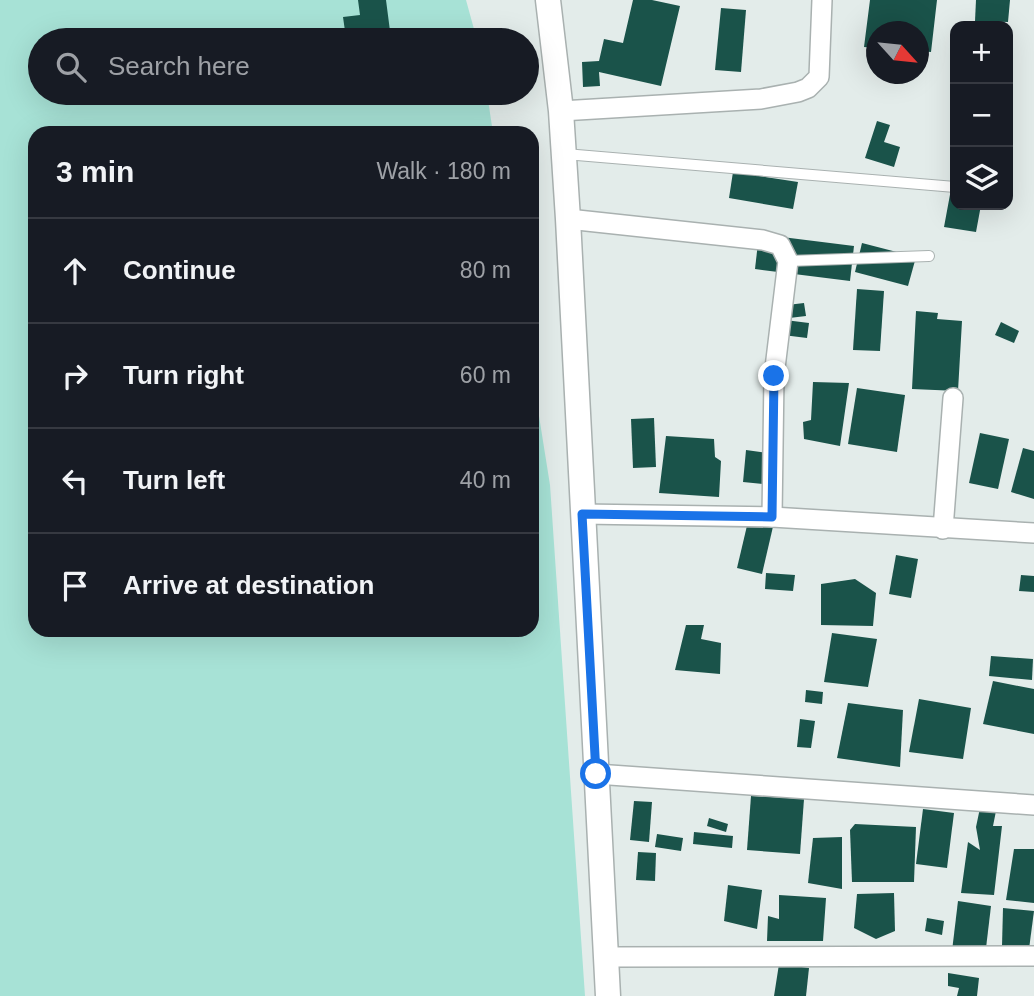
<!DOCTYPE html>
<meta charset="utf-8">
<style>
:root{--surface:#171b24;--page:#20242c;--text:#f1f3f6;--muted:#9ea1a6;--line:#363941}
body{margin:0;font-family:Arial,sans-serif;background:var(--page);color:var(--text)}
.controls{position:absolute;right:21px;top:21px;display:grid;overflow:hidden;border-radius:14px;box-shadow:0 7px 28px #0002}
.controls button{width:63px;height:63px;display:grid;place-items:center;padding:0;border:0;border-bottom:2px solid var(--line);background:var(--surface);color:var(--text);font:35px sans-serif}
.compass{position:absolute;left:866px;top:21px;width:63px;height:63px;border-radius:50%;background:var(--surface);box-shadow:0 7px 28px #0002;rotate:117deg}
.stop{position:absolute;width:21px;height:21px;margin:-16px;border:5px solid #1a73e8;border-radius:50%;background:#fff}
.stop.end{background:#1a73e8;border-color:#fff;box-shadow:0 2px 7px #0008}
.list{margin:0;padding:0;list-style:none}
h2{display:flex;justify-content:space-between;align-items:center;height:91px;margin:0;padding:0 28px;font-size:30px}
h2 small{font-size:23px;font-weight:400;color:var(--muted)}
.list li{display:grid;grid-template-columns:46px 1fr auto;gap:21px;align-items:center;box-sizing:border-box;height:105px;padding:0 28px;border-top:2px solid var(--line)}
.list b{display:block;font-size:26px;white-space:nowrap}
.list em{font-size:23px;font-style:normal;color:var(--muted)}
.icon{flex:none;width:38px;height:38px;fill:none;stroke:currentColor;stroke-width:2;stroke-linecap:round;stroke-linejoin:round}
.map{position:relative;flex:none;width:1034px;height:996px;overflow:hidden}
.search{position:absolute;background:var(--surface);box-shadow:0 7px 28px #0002;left:28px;top:28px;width:511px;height:77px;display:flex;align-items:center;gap:18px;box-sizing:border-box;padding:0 24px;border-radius:38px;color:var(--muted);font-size:26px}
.panel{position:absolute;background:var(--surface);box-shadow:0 7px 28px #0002;left:28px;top:126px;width:511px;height:511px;border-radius:21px}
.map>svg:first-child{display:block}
.green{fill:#a7e2d6}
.building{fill:#1a534a}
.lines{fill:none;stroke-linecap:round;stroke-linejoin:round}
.service-casing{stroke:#a9b1b0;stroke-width:12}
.minor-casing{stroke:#a9b1b0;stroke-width:22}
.tertiary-casing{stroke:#a9b1b0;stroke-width:27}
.service{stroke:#fff;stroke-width:10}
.minor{stroke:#fff;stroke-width:19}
.tertiary{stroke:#fff;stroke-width:24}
.route{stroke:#1a73e8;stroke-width:9}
</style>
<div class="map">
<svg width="1034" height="996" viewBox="0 0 1034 996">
<rect width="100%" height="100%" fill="#e3ecea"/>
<!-- green -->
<polygon class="green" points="0,0 466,0 477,40 40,40 40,93 487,93 493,133 35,133 35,630 532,630 532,372 550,485 585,996 0,996"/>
<!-- building -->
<g class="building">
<polygon points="358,0 386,0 390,31 346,38 343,17 360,15"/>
<polygon points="633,0 652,0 680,6 661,86 599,72 600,86 583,87 582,62 599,61 604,39 623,43"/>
<polygon points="870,0 937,0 931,52 918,51 918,32 876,32 876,48 864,47"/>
<polygon points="976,0 1010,0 1008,22 975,21"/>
<polygon points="721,8 746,10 741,72 715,70"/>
<polygon points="877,121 890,125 884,142 900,147 894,167 865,158"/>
<polygon points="733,172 798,182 793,209 729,198"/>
<polygon points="954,173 955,205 981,205 976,232 944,227"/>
<polygon points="759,234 854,246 850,281 755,269"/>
<polygon points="862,243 916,257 908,286 855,272"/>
<polygon points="857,289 884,291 880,351 853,350"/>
<polygon points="804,303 806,316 781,319 779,306"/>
<polygon points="916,311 938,313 937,319 962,321 958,391 912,389"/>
<polygon points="785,320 809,323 807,338 783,335"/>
<polygon points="1001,322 1019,331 1014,343 995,335"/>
<polygon points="813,382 849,383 840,446 804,439 803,422 811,420"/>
<polygon points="857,388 905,395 897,452 848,444"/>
<polygon points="654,418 656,467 633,468 631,419"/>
<polygon points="980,433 1009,439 998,489 969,483"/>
<polygon points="666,436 714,439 715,457 721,461 719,497 659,493"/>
<polygon points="1023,448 1034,451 1034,499 1011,492"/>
<polygon points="746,450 767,453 763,484 743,482"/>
<polygon points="750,513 775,518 762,574 737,568"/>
<polygon points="896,555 918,559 911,598 889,594"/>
<polygon points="766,573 795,575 793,591 765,589"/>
<polygon points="1021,575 1034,576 1034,592 1019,591"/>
<polygon points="855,579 876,593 873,626 821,625 821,584"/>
<polygon points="686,625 704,625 701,639 721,643 720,674 675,670"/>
<polygon points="832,633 877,639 868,687 824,682"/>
<polygon points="991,656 1033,659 1032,680 989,676"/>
<polygon points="993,681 1034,689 1034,734 983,724"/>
<polygon points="806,690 823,692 822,704 805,702"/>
<polygon points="919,699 971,708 963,759 909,752"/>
<polygon points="848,703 903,710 900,767 837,758"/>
<polygon points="800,719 815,721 811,748 797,747"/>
<polygon points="751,796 804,799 800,854 747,850"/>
<polygon points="634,801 652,802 649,842 630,840"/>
<polygon points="980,808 996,811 993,826 1002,826 994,895 961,893 968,842 980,850 976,827"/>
<polygon points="923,809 954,813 947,868 916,864"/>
<polygon points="709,818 728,824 726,832 707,826"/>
<polygon points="855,824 916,827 914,882 852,882 850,830"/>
<polygon points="694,832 733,836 732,848 693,844"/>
<polygon points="657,834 683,838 681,851 655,847"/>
<polygon points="842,837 842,889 808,883 813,838"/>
<polygon points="1014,849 1034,849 1034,903 1006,900"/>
<polygon points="638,852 656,853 655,881 636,880"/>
<polygon points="728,885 762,890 757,929 724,921"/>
<polygon points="894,893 895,931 876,939 854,928 857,894"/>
<polygon points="779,895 826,898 823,941 767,941 768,916 779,919"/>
<polygon points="958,901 991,906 986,948 952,951"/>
<polygon points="1003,908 1034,911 1029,949 1002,946"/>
<polygon points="927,918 944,921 942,935 925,931"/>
<polygon points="779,964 809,968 806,996 774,996"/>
<polygon points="948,973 979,978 977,996 957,996 959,988 948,986"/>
</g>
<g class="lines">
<defs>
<g id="service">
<polyline points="565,154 955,187"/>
<polyline points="788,261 929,256"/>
</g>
<g id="minor">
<polyline points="561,111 761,99 798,92 808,88 819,77 822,0"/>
<polyline points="568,219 763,240 780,245 788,261 774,376 772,517"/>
<polyline points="582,514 772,517 1034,533"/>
<polyline points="943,529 953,398"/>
<polyline points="596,774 1034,805"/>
<polyline points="606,957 1034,956"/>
</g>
<polyline id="tertiary" points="548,0 561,111 568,219 608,996"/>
</defs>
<!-- service casing -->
<use href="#service" class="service-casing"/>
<!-- minor casing -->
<use href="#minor" class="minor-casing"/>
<!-- tertiary casing -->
<use href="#tertiary" class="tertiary-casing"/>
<!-- service -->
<use href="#service" class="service"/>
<!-- minor -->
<use href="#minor" class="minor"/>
<!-- tertiary -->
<use href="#tertiary" class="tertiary"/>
</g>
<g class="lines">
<!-- route -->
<polyline class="route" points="596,774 582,514 772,517 774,376"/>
</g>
</svg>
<div class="controls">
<button>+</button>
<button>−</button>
<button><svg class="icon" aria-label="layers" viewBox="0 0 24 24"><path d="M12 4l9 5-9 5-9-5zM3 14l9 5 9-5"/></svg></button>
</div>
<svg class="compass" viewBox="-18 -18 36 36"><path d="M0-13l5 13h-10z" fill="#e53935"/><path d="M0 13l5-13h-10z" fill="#9ea1a6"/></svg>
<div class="stop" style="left:596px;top:774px"></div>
<div class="stop end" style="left:774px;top:376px"></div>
<div class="search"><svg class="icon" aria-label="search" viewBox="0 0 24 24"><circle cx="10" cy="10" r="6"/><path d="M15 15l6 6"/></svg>Search here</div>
<section class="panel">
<h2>3 min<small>Walk · 180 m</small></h2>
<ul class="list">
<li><svg class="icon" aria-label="ahead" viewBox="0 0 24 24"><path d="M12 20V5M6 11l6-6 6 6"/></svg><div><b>Continue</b></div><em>80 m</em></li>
<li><svg class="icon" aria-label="right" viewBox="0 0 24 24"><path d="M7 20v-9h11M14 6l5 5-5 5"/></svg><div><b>Turn right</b></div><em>60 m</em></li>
<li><svg class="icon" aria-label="left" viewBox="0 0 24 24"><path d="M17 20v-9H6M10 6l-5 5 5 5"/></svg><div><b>Turn left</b></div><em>40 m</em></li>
<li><svg class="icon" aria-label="arrive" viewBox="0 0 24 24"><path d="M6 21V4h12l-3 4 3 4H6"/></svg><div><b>Arrive at destination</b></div></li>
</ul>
</section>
</div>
